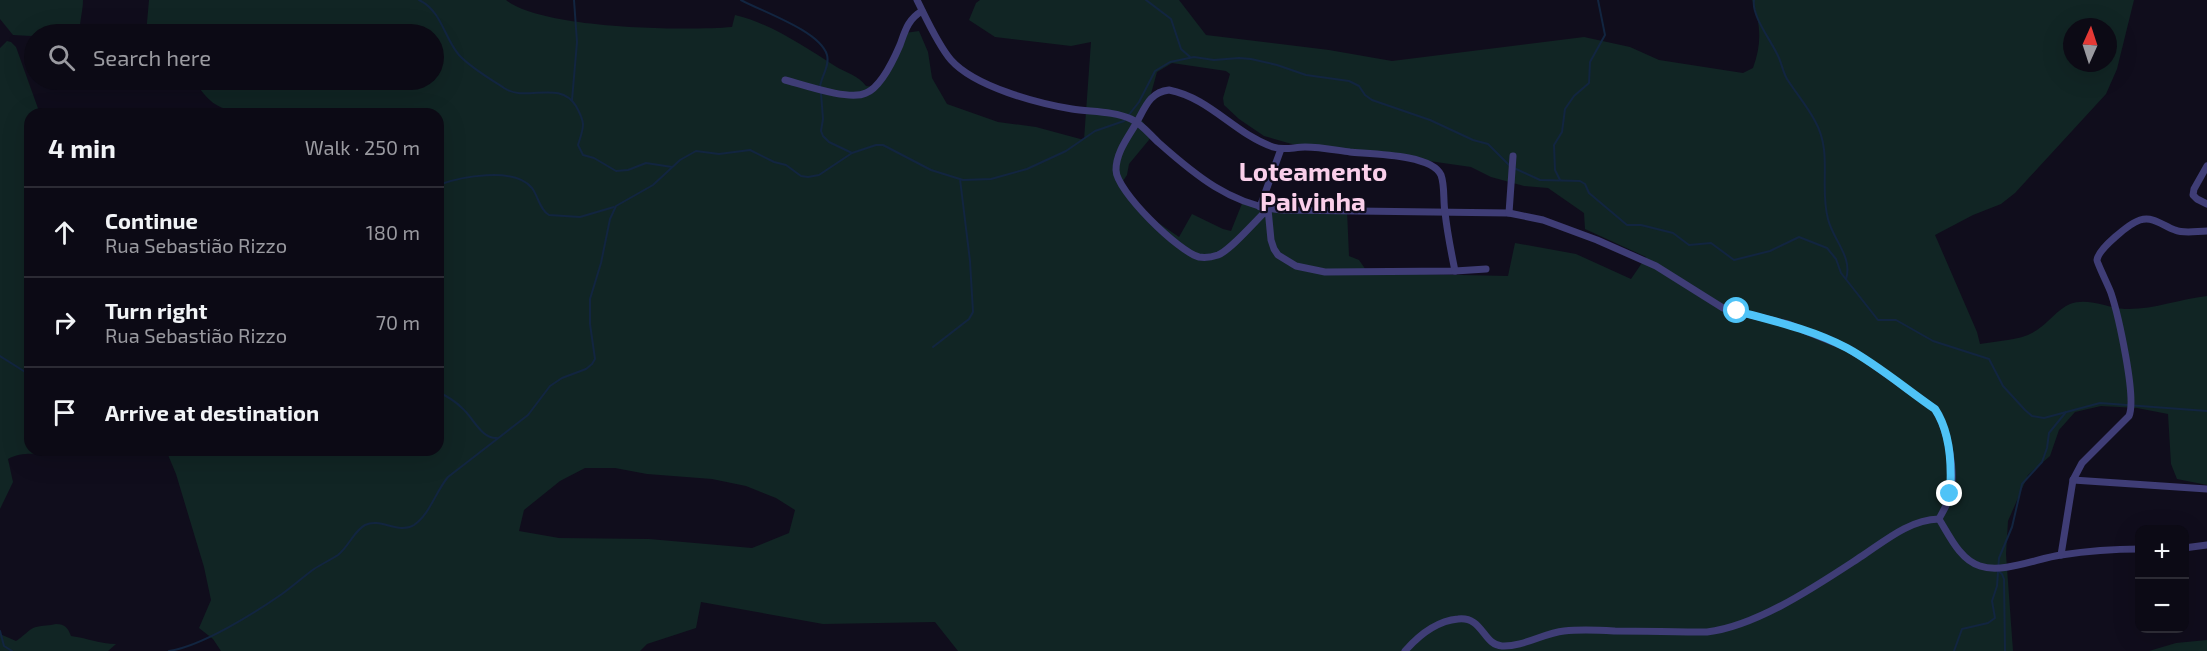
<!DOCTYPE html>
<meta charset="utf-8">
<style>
:root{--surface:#0c0a15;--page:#1a1822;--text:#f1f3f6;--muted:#9a9aa0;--line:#2c2b34}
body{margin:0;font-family:"Exo 2",sans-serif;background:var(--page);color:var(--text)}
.controls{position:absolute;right:18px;bottom:18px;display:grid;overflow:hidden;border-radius:12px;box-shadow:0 6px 24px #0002}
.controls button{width:54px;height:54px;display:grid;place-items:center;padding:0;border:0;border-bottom:2px solid var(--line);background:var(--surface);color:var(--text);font:30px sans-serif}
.compass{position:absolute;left:2063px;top:18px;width:54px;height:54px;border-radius:50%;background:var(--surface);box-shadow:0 6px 24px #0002;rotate:3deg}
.stop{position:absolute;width:18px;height:18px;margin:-14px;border:4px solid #4fc3f7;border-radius:50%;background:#fff}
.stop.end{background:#4fc3f7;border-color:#fff;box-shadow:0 2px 6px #0008}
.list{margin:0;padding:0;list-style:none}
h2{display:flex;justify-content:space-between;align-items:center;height:78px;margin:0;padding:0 24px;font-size:26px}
h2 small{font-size:20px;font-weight:400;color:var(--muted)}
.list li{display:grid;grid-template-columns:39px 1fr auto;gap:18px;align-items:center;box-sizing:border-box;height:90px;padding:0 24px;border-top:2px solid var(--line)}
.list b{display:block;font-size:22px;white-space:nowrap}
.list p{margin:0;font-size:20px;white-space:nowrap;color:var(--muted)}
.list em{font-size:20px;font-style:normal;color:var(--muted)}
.icon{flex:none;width:33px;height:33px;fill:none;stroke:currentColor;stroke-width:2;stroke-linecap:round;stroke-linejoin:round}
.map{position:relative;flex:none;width:2207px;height:651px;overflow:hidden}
.search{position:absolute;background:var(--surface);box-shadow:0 6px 24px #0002;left:24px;top:24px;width:420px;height:66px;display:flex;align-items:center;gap:15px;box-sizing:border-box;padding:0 21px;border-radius:33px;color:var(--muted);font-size:22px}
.panel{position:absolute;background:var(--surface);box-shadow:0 6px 24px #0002;left:24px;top:108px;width:420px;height:348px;border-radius:18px}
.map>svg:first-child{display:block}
.green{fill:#112524;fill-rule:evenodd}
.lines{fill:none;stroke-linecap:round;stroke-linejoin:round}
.stream{stroke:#122540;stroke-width:2}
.minor{stroke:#3f3d76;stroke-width:7}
.route{stroke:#4fc3f7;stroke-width:8}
.labels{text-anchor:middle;stroke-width:4.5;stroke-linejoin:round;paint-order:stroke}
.district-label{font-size:26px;font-weight:bold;fill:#facfea;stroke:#100d1c}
</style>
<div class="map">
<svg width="2207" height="651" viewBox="0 0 2207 651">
<rect width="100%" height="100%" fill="#100d1c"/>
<!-- green -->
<g class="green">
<path d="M 0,0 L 83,0 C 83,12 79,22 80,34 L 68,34 L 59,30 L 49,30 L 31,36 L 13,35 L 0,19 Z"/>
<path d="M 149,0 L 506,0 C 542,29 684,31 732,27 L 735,15 C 772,24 803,46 835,66 C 846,73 858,75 866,86 L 875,87 L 905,33 L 919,31 L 928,52 L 932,78 L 947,104 L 998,122 L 1036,127 L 1084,140 L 1091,42 L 1071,46 L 995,37 L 969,20 L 976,3 L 980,0 L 1179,0 L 1206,35 L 1329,50 L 1392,61 L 1584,37 L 1630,47 L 1659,60 L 1743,73 L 1753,68 C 1762,44 1761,24 1752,0 L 2134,0 L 2117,69 L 2106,94 L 2015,193 L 2001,204 L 1973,215 L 1935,235 L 1977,332 L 1980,344 C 1999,340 2021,341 2037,330 C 2048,323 2058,309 2070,304 C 2087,297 2108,308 2125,309 C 2153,310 2179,299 2207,296 L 2207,485 L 2177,479 L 2171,464 L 2168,414 L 2137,408 L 2101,406 L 2075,412 L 2059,430 L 2050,456 L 2028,475 L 2008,521 L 2006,554 L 2013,651 L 958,651 L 935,622 L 823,624 L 701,602 L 696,628 L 647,644 L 640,651 L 221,651 L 213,639 L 199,628 L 211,600 L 204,567 L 176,474 L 166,450 L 438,450 L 438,114 L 242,114 C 212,106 211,103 193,80 L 434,80 L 434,34 L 146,34 ZM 2072,27 L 2108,27 L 2108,63 L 2072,63 ZM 1172,63 L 1226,71 L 1230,74 L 1223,98 L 1224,105 L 1239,119 L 1264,136 L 1316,151 L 1429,161 L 1471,167 L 1491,177 L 1524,186 L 1548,188 L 1584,213 L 1585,229 L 1646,257 L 1631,279 L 1576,254 L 1515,243 L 1508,276 L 1368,273 L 1359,260 L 1349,256 L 1347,210 L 1300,210 L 1243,201 L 1231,231 L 1223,229 L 1192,214 L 1179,237 L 1144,213 L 1119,187 L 1127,175 L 1129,164 L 1153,135 L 1140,118 L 1149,101 L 1157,72 ZM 585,468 L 615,468 L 647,474 L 712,479 L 746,486 L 776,498 L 795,510 L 789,533 L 752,548 L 649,539 L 559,538 L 519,531 L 524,510 L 560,481 Z"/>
<path d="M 7,41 L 11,42 L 16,47 L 40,114 L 30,114 L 30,450 L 84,450 C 59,463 31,446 8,459 L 13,482 L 0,509 L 0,48 Z"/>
<path d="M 56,624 C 65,624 68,628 71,636 C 87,638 100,644 116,644 L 108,651 L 0,651 L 0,634 L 16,641 C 23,637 30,628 36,627 C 43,625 49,626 56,624 Z"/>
<polygon points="2207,640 2207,651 2149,651 2176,643"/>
</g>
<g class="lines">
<!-- stream -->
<g class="stream">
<path d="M 419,0 C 442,11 444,38 459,55 C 471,68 489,78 504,88 C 526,103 559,79 576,106 C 586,124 584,126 578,145 L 583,155 L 594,158 L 616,171 L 628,170 L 646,163 L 672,167"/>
<path d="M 741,0 C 763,12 820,31 827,55 C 830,66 821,77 820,87"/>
<polyline points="1146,0 1171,19 1181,49 1190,57"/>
<path d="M 1754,0 C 1751,16 1773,43 1779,58 C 1782,65 1783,72 1787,79 C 1796,93 1807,106 1815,121 C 1833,153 1819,186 1828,219 C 1833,240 1853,257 1846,279"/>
<polyline points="821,93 823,119 821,131 823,136 829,142 852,153"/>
<polyline points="572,100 577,42 574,0"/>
<polyline points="1514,168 1540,180 1580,181 1585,184 1589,193 1627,225 1641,225 1673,233 1689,245 1711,243 1734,260 1770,251 1799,237 1827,248 1836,259 1841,273 1878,320 1896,320 1933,341 1989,359 2003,386 2025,410 2032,416 2044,418 2100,403 2207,411"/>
<polyline points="1560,180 1555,170 1554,145 1562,132 1565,109 1574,96 1589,83 1590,62 1605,35 1598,0"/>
<path d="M 438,185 C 460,177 514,166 532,188 C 538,196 540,210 549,215 L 580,217 L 614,207"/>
<polyline points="933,347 969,319 973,312 970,261 960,179"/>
<polyline points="0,356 30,375"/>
<path d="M 438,392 C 447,396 455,401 462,408 C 473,417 481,439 497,438"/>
<polyline points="1998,571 2002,574 2004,579 2005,651"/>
<polyline points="0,631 4,646 12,651"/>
<path d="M 169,651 C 202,646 253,614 282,594 C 293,586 303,577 314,569 C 322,564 330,560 338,555 C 349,546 354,531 365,525 C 381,517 398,535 414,525 C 430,514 436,491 448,477 L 528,415 L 550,386 L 562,378 L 586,369 L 592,364 L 595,359 L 590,324 L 590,299 L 601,263 L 610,219 L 616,206 L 653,185 L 680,160 L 696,151 L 719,154 L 750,150 L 774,162 L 786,165 L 801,176 L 808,177 L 819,175 L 852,153 L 876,145 L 883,145 L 931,170 L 963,180 L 991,179 L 1027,169 L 1066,151 L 1095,131 L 1124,121 L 1139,102 L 1155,71 L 1170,62 L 1194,57 L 1214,60 L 1239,58 L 1251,59 L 1277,65 L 1306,75 L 1349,81 L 1359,86 L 1365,95 L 1372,100 L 1430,120 L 1473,140 L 1488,144 L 1509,165"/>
<polyline points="1954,651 1962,629 1988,623 1995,618 1992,601 1997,586 1999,558 2012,527 2022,484 2042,462 2047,448 2049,433 2066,412"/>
</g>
<!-- minor -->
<g class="minor">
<path d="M 917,0 C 926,18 938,45 951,60 C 975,87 1037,103 1072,109 C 1091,112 1113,111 1131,119 C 1142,124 1150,135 1159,143 C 1195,175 1231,205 1281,210 L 1509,213 L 1543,220 L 1597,240 L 1656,266 L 1723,308 L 1788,324 L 1845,347 L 1865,359 L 1935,409 C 1948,430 1955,469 1951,493 C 1949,502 1943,511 1939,519 C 1949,535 1960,560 1980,566 C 2003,574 2038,558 2061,555 C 2087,551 2113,549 2140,549"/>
<path d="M 785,80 C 804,85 849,101 866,93 C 881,87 894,59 900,45 C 905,31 908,19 922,11"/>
<path d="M 1169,90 C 1210,98 1235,134 1273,147 C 1284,151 1294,147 1305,147 C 1320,147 1335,150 1350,152 C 1370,154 1432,154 1441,175 C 1445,186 1443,201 1445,212 C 1447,232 1451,251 1455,271 L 1325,272 L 1296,266 L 1278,255 L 1274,249 L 1271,240 L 1268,209 C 1256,220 1231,250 1218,255 C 1212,257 1205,258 1199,257 C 1179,252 1116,191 1116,170 C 1116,151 1130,135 1138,120 C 1146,105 1151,92 1169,90 Z"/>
<polyline points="2207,166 2194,189 2193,195 2197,199 2207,204"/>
<polyline points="1260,207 1281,149"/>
<polyline points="1509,213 1513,156"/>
<polyline points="1455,271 1486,269"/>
<polyline points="2073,480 2207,489"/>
<polyline points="2184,548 2207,545"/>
<path d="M 2061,555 L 2073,480 L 2082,463 L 2129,416 C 2137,398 2118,314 2111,293 C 2109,287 2097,263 2097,260 C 2098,249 2130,223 2140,220 C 2154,216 2163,226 2175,230 C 2184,234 2197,231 2207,231"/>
<path d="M 1405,651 C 1419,635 1436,621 1458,619 C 1483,616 1483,645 1502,646 C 1523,647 1544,633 1564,631 C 1582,629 1598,630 1615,631 C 1646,631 1676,632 1707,632 C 1758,626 1819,584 1862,556 C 1886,540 1909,520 1939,519"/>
</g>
</g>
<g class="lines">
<!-- route -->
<path class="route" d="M 1737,311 C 1774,321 1813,330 1847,348 C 1878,365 1906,389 1935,409 C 1951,433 1952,466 1950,494"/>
</g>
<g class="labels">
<!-- district labels -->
<g class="district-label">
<text x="1313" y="181">Loteamento<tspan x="1313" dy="30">Paivinha</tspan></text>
</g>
</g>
</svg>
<div class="controls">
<button>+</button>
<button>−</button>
</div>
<svg class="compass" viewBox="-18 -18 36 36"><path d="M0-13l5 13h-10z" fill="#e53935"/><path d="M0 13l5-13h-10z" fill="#9a9aa0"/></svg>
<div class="stop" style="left:1737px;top:311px"></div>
<div class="stop end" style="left:1950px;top:494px"></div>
<div class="search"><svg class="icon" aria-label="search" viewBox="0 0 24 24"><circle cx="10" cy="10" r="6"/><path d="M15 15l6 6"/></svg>Search here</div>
<section class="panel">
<h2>4 min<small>Walk · 250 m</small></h2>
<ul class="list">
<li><svg class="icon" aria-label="ahead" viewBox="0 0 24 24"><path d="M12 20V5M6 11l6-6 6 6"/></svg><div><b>Continue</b><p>Rua Sebastião Rizzo</p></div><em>180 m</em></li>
<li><svg class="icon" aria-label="right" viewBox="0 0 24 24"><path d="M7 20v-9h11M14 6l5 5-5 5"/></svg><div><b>Turn right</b><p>Rua Sebastião Rizzo</p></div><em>70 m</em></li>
<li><svg class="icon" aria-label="arrive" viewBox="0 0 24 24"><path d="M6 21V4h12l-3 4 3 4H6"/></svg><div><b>Arrive at destination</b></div></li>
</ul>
</section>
</div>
